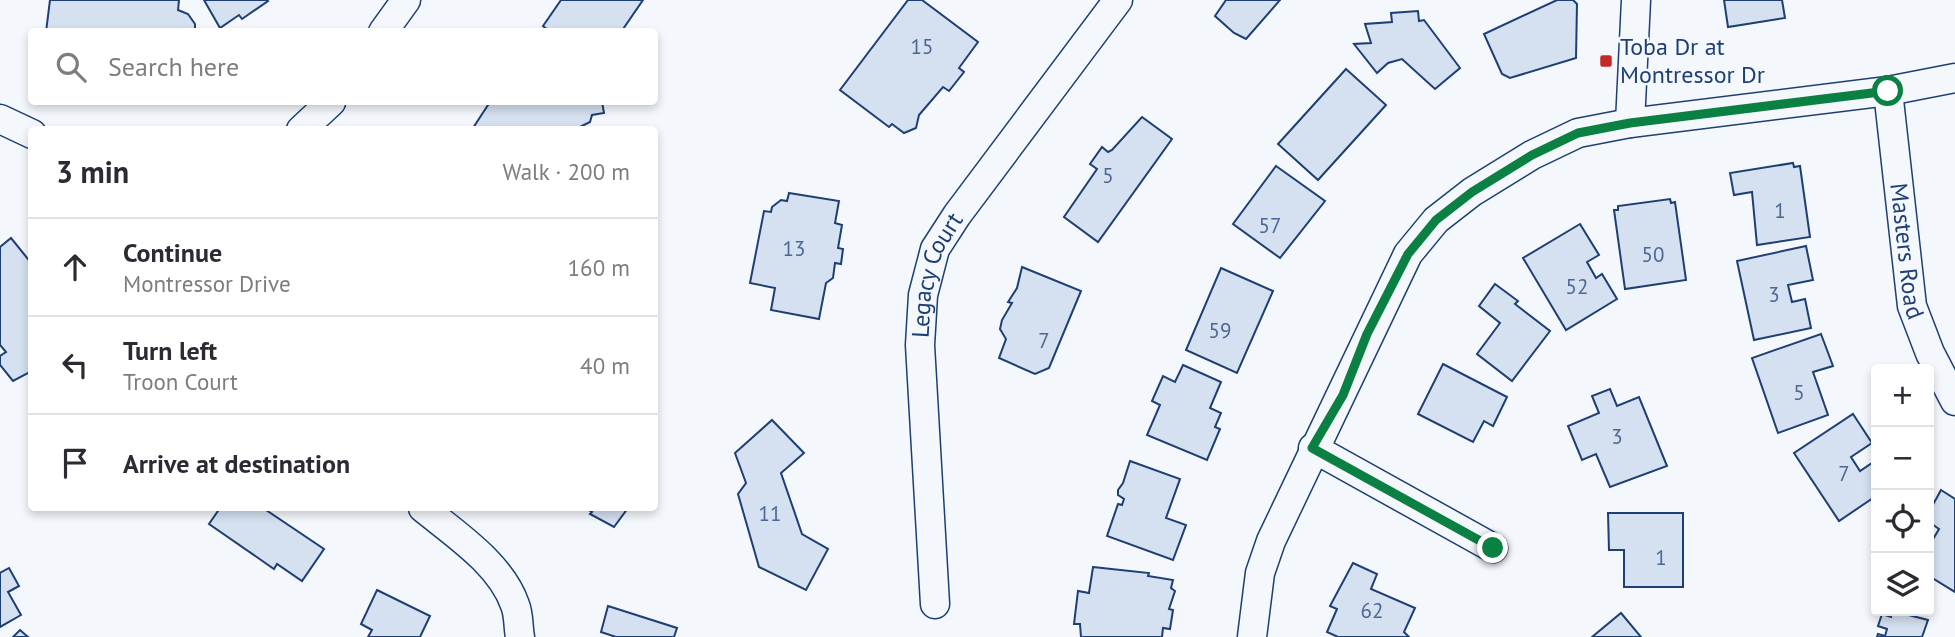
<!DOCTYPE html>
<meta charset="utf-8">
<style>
:root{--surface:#fff;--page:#f2f2f3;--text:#2b2b33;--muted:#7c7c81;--line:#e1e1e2}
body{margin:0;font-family:"PT Sans",sans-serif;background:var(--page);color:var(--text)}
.controls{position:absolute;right:21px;bottom:21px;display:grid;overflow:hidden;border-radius:7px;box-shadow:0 4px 10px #0003}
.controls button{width:63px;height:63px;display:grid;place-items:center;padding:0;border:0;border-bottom:2px solid var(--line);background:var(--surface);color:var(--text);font:35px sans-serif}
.stop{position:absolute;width:21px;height:21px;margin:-16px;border:5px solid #0b8043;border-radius:50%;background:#fff}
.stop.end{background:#0b8043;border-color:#fff;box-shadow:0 2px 7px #0008}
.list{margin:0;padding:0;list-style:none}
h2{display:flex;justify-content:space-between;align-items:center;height:91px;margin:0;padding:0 28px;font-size:30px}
h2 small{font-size:23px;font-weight:400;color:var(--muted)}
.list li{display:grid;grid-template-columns:46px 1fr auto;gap:21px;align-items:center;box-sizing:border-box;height:98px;padding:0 28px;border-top:2px solid var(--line)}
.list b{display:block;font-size:26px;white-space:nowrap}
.list p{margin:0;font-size:23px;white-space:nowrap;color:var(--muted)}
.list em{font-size:23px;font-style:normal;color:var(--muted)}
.icon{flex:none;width:38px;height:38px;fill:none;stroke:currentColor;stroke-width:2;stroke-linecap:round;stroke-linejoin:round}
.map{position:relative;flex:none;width:1955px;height:637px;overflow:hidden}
.search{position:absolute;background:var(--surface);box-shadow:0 4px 10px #0003;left:28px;top:28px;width:630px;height:77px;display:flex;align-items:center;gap:18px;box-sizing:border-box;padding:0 24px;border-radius:7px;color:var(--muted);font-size:26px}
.panel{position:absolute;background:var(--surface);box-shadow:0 4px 10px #0003;left:28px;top:126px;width:630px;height:385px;border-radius:7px}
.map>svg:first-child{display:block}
.building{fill:#d5e0f0;stroke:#1d3f73;stroke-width:2}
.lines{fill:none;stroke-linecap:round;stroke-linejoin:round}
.street-casing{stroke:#1d3f73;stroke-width:31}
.street{stroke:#f4f7fb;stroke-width:28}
.route{stroke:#0b8043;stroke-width:9}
.poi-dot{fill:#c62828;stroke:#f4f7fb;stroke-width:2.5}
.labels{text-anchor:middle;stroke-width:5;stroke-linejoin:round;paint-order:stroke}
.number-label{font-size:21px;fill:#4b6792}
.poi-label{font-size:24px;fill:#1d3f73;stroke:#f4f7fb;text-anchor:start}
.street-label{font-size:24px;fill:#1d3f73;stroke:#f4f7fb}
</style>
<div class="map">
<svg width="1955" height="637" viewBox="0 0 1955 637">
<rect width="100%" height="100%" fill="#f4f7fb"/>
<!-- building -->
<g class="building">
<polygon points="50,0 179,0 178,10 188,14 195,24 195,32 46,32"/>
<polygon points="204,0 267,0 268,1 242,19 239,15 220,28"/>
<polygon points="561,0 643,0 621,32 550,32 543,26"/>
<polygon points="908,0 922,0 978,42 959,68 964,72 949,91 943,87 919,115 916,128 904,133 892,124 889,127 840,90"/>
<polygon points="1226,0 1280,0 1246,39 1234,33 1215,16"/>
<polygon points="1557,0 1573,0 1577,4 1576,58 1510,78 1502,74 1484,34"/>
<polygon points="1724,0 1782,0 1785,18 1728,27"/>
<polygon points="1418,11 1419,21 1424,20 1460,68 1435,89 1402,59 1388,63 1377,73 1354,44 1371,43 1365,24 1392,22 1391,13"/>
<polygon points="1346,69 1386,105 1318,180 1278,144"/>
<polygon points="490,102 602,102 604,113 592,115 590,122 574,130 476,130 473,128"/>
<polygon points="1142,117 1172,139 1098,242 1064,217 1097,169 1090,164 1102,147 1108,152 1112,150"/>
<polygon points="1793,163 1794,167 1800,166 1810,237 1757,245 1752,192 1734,195 1730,173"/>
<polygon points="1276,166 1325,201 1280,258 1233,224"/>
<polygon points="789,193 839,201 835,223 842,225 838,248 843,249 841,264 835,263 833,278 826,283 819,319 771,310 775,288 750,283 764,211 771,212 772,207 781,200 787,201"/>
<polygon points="1670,199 1671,203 1675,202 1686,280 1625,289 1614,210 1618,210 1618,206"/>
<polygon points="1580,224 1599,255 1587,262 1596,278 1602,274 1617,299 1566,330 1523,258"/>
<polygon points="11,238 32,264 32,371 13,381 0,365 0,356 6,352 0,345 0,247"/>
<polygon points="1806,246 1813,280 1788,285 1792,302 1805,299 1811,328 1754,340 1737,261"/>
<polygon points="1022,267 1081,291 1049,368 1035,374 999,358 1006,339 1000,329 1002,320 1012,303 1008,302 1017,288"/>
<polygon points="1221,268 1273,291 1237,373 1186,350"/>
<polygon points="1495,284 1518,301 1515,304 1550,331 1512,381 1477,354 1500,323 1479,306"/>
<polygon points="1821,334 1833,366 1813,372 1828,415 1778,433 1752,358"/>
<polygon points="1443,364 1507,397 1493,426 1484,421 1473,442 1418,414"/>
<polygon points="1183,365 1221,382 1210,408 1221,413 1215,427 1220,429 1207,460 1147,435 1160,405 1152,401 1163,376 1175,382"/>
<polygon points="1610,389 1617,406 1639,397 1667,466 1610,487 1596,454 1582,460 1568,426 1599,413 1592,396"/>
<polygon points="1853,414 1872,443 1851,457 1860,471 1872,463 1876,470 1876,496 1839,521 1794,453"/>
<polygon points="772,420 804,453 781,473 802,534 828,549 806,590 759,567 738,494 746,483 735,453"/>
<polygon points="1130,461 1180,479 1166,518 1186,525 1173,560 1107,536 1118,504 1122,505 1124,499 1118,495 1118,490 1123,483"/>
<polygon points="1941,490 1955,499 1955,592 1929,576 1929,546 1939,529 1929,522 1929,512"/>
<polygon points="220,508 263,508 324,549 302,581 277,564 274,569 209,524"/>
<polygon points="585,508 628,508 614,527 590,514 592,512"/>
<polygon points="1608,513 1683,513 1683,587 1624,587 1624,550 1609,550"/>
<polygon points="1353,563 1377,574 1371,589 1415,608 1404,632 1409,637 1338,637 1327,632 1337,609 1330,606"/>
<polygon points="1093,567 1149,573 1148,576 1173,580 1171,588 1175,591 1169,609 1173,610 1170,629 1163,628 1162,637 1081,637 1080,624 1074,624 1078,591 1089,593"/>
<polygon points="9,568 19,586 8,592 21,615 0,627 0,573"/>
<polygon points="377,590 430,616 420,637 368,637 372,630 361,624"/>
<polygon points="608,606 677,628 674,637 616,637 601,632"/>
<polygon points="1893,611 1928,620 1922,637 1877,637 1878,634 1885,636 1887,629 1878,626 1882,614 1891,617"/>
<polygon points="1621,613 1641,637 1592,637"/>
<polygon points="20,630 28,637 13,637"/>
</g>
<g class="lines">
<defs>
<g id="street">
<polyline points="383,32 406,0"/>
<path id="s1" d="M 1888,91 L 1912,306 L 1930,353 L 1955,401"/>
<polyline points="0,119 32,134"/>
<polyline points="1630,123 1636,0"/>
<polyline points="301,130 331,102"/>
<polyline points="1313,448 1493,548"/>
<path d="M 423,508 C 455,534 501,564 515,605 C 519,614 518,627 520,637"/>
<path id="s2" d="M 935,604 L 920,345 L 923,295 L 935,249 L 957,215 L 1118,0"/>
<polyline points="1252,637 1260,573 1271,541 1408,254 1436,220 1472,192 1532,155 1578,133 1630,123 1888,91 1955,78"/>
</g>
</defs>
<!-- street casing -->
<use href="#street" class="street-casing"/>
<!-- street -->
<use href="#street" class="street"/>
</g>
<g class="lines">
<!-- route -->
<polyline class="route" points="1493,548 1312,448 1343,395 1367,334 1408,254 1436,220 1472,192 1532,155 1578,133 1630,123 1888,91"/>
</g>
<!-- markers -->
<rect class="poi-dot" x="1599" y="54" width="14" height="14" rx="3.5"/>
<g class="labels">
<!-- number labels -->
<g class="number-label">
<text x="922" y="54">15</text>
<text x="1108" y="183">5</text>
<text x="1780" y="218">1</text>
<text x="1270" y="233">57</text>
<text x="794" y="256">13</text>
<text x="1653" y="262">50</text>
<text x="1577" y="294">52</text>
<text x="1774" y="302">3</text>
<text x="1220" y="338">59</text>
<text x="1044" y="348">7</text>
<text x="1799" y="400">5</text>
<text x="1617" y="444">3</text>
<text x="1844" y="481">7</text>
<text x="770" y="521">11</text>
<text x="1661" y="565">1</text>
<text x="1372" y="618">62</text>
</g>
<!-- poi labels -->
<g class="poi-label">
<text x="1620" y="55">Toba Dr at<tspan x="1620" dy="28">Montressor Dr</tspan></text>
</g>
<!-- street labels -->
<g class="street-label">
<text dy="8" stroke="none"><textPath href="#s1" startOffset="161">Masters Road</textPath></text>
<text dy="8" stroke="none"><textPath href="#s2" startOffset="332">Legacy Court</textPath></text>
</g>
</g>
</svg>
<div class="controls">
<button>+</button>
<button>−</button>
<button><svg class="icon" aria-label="locate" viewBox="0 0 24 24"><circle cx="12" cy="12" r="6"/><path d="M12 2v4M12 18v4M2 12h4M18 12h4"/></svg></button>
<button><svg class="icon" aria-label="layers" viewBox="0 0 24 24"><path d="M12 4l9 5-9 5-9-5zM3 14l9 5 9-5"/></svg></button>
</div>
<div class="stop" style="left:1888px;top:91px"></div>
<div class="stop end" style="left:1493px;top:548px"></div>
<div class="search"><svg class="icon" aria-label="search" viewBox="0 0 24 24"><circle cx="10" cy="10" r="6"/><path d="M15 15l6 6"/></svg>Search here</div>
<section class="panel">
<h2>3 min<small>Walk · 200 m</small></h2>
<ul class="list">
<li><svg class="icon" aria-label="ahead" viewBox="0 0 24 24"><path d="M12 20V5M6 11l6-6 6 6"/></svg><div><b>Continue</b><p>Montressor Drive</p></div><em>160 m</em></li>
<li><svg class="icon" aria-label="left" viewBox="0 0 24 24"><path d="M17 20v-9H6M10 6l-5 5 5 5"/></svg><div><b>Turn left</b><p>Troon Court</p></div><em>40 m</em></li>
<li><svg class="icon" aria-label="arrive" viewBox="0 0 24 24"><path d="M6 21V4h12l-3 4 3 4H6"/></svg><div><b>Arrive at destination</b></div></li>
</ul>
</section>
</div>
